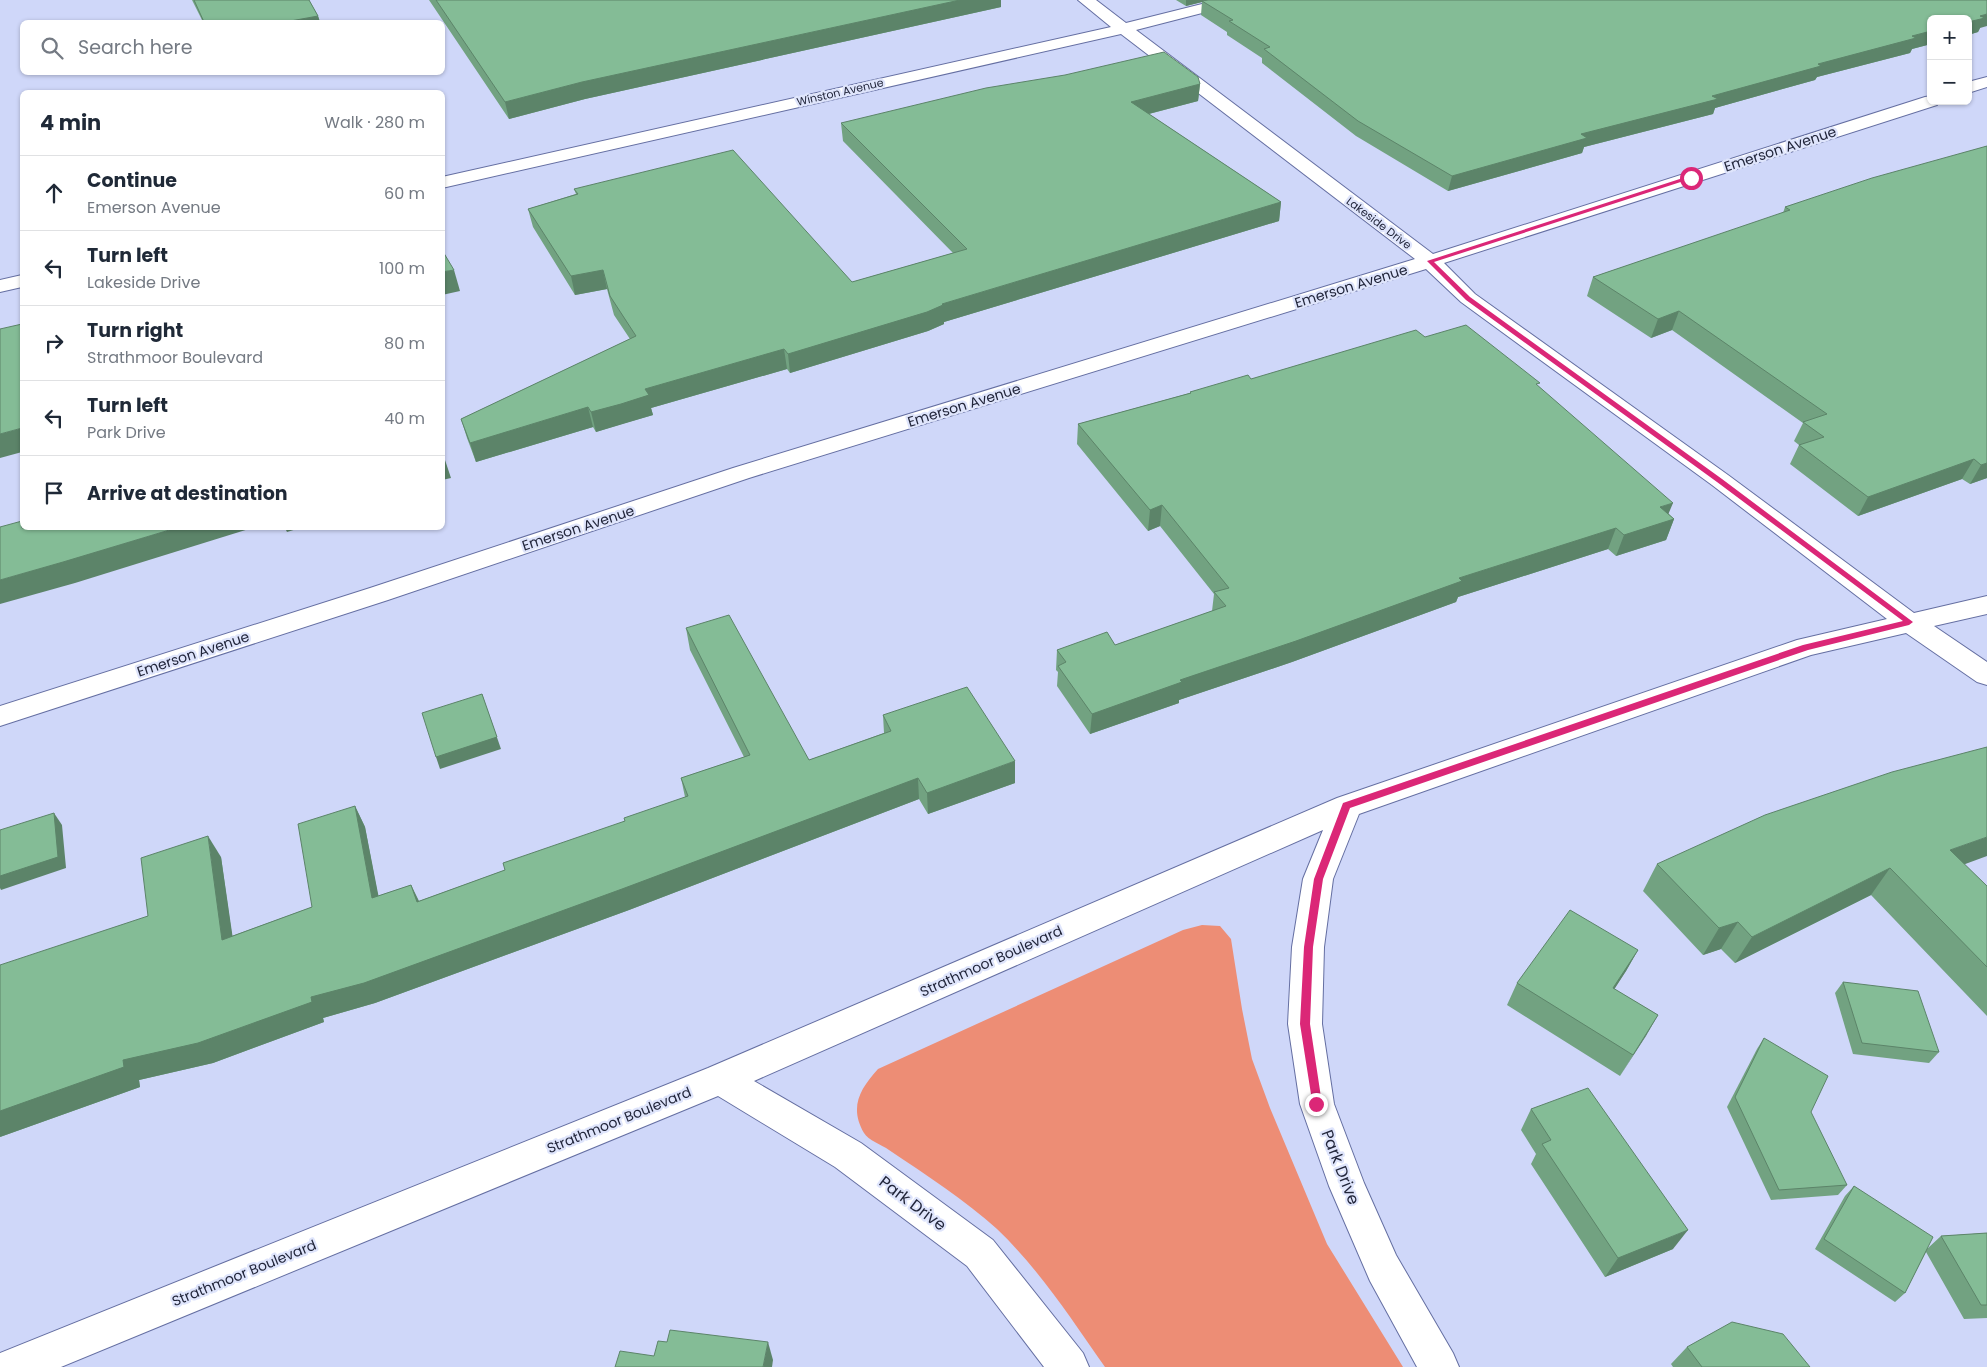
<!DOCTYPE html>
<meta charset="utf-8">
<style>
:root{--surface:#fff;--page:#f2f2f3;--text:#1f2937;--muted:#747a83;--line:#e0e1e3}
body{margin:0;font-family:Poppins,sans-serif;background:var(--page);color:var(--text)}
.controls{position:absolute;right:15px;top:15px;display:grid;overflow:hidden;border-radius:8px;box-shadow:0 1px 4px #0004}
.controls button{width:45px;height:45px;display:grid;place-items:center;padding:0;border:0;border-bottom:1px solid var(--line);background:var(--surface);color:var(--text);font:25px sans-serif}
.stop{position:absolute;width:15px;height:15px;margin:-11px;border:4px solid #db2777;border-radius:50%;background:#fff}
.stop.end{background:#db2777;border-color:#fff;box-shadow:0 1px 5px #0008}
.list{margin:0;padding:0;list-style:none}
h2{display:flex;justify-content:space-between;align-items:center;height:65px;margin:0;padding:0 20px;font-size:21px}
h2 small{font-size:16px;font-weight:400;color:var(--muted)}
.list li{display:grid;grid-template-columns:32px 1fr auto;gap:15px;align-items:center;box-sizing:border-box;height:75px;padding:0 20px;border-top:1px solid var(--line)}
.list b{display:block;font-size:19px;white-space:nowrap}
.list p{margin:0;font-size:16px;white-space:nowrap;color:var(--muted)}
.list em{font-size:16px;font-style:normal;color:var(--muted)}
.icon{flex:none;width:28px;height:28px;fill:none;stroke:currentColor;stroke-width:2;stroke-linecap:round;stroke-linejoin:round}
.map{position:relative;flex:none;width:1987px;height:1367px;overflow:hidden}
.search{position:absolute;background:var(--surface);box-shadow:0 1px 4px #0004;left:20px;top:20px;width:425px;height:55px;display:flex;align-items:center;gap:12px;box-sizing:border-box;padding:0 18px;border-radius:8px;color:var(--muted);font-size:19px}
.panel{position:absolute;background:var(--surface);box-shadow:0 1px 4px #0004;left:20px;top:90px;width:425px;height:440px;border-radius:8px}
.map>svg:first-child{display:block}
.green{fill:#ed8d75}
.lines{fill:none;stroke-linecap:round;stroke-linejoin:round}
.minor-casing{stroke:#656fa2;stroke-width:2}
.minor{fill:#fff;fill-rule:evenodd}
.wall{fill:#72a281}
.shaded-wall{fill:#5c8469}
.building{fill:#84bc96;stroke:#5c8469}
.route{fill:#db2777}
.labels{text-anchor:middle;stroke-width:4.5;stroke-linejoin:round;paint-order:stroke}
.far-street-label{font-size:11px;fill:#22263b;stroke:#dfe5fc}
.street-label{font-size:14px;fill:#22263b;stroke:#dfe5fc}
.near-street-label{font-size:16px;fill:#22263b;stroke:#dfe5fc}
</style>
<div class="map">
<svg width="1987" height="1367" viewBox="0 0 1987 1367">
<rect width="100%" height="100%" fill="#cfd7f9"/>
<!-- green -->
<path class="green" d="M 1202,925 L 1220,926 L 1231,939 L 1242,1009 L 1252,1059 L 1270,1108 L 1327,1244 L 1403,1367 L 1105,1367 C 1072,1320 1039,1269 997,1229 C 966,1201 925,1174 889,1150 C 882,1145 868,1140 864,1133 C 849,1107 860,1089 878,1069 L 1183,930 Z"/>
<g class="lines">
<defs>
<g id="minor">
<polygon points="1078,0 1096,0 1126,23 1218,0 1244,0 1241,3 1136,30 1433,254 1925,97 1931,96 1931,101 1939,101 1937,105 1444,263 1475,294 1728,475 1914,613 1987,596 1987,614 1934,626 1987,662 1987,685 1977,682 1906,633 1811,655 1359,814 1333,879 1324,947 1322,1024 1334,1104 1364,1183 1396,1255 1453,1353 1459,1367 1417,1367 1370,1281 1329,1186 1300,1104 1288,1024 1292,947 1303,879 1323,830 754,1081 861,1143 993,1240 1083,1353 1089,1367 1044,1367 967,1266 835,1167 718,1096 61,1367 0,1367 0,1353 708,1068 1337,798 1797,640 1887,619 1712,485 1461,302 1426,269 749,478 388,600 0,726 0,706 370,588 733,468 1415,259 1121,34 442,188 442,177 1111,27"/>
<polygon points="1987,77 1987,87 1968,93 1968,82"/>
<polygon points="22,275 22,287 0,292 0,280"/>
</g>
</defs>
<!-- minor casing -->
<use href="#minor" class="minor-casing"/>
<!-- minor -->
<use href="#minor" class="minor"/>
</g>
<!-- wall -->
<g class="wall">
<polygon points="192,0 309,0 318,16 320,22 203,22"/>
<polygon points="429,0 1001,0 1001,7 585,99 509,119"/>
<polygon points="1176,0 1987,0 1980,28 1978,32 1968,35 1968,19 1931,19 1931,44 1912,49 1910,53 1817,77 1815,80 1715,108 1713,114 1584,147 1582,153 1448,191 1356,136 1262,63 1262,58 1227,35 1227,32 1201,15 1202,2 1186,6"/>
<polygon points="1200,84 1198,101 1149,114 1281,202 1279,221 944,322 944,324 928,331 790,373 787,369 651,408 653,415 625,423 596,432 593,427 476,462 467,438 461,419 630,339 614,315 607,289 575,295 533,227 528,209 576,194 574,189 852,282 953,253 843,141 841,123"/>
<polygon points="1987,146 1987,478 1970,484 1962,479 1858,516 1790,464 1799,445 1794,441 1803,423 1672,330 1651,338 1587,296 1593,277 1783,213 1785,207"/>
<polygon points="1425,337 1539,387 1674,519 1666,540 1616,556 1608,549 1458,597 1456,602 1292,662 1179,700 1179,703 1090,734 1057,686 1058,672 1056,670 1057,650 1115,645 1212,611 1214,594 1160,526 1148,531 1077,444 1078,424 1190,393 1190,392 1251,379"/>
<polygon points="686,628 809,760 884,733 883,715 1015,783 928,814 919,799 629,910 375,1003 323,1018 324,1022 213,1063 139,1080 140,1087 0,1137 148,916 221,857 232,936 312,907 355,806 365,827 378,896 411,885 419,901 505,870 625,821 685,797 681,778 744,757 690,650"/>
<polygon points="1657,864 1964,865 1987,886 1987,1016 1871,895 1735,963 1721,949 1703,955 1643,891"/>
<polygon points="1638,950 1626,971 1614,989 1658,1015 1620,1076 1507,1005 1517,983"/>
<polygon points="1843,982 1939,1052 1929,1063 1853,1054 1835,993"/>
<polygon points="1764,1038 1847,1185 1838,1195 1771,1200 1727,1107 1757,1049"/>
<polygon points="1531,1109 1673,1249 1605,1277 1531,1164 1536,1154 1521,1130"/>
<polygon points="1854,1186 1928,1248 1941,1236 1987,1233 1987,1318 1964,1319 1926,1252 1905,1293 1895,1302 1815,1249 1845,1196"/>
<polygon points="1687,1347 1810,1367 1673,1367 1671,1364"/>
</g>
<!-- shaded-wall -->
<g class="shaded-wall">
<polygon points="960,0 1001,0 1001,7 585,99 509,119 505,102 582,82"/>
<polygon points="1186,0 1210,0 1186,6"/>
<polygon points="1987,14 1987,26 1980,28 1978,32 1968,35 1968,22 1980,16"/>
<polygon points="318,16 320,22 285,22"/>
<polygon points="1931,31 1931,44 1912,49 1910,53 1817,77 1815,80 1715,108 1713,114 1584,147 1582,153 1448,191 1452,176 1581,134 1712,96 1912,36"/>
<polygon points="1200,84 1198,101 1129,119 1131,102"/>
<polygon points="1281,202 1279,221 944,322 944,324 928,331 790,373 788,354 942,304"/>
<polygon points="454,270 460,291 442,295 442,272"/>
<polygon points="603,270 607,289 575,295 571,276"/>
<polygon points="1679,311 1672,330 1651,338 1658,319"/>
<polygon points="784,349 787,369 651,408 653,415 596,432 591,412 645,389"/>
<polygon points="588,407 593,427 476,462 470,443"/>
<polygon points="22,428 22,452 0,458 0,434"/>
<polygon points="444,457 451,478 442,480 442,458"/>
<polygon points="1974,459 1962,479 1858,516 1868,497"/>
<polygon points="1987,463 1987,478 1970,484 1981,465"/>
<polygon points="1673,503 1665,522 1674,519 1666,540 1616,556 1624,535 1660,507"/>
<polygon points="1162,505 1160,526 1148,531 1150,510"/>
<polygon points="176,528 252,528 75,583 0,604 0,580"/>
<polygon points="285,528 300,528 287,532"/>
<polygon points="1616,528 1608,549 1458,597 1456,602 1292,662 1179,700 1179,703 1090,734 1092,714 1180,680 1459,578"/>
<polygon points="482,694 501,749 440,769 436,757"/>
<polygon points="1015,761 1015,783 928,814 927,793"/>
<polygon points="918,778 919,799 629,910 375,1003 323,1018 324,1022 213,1063 139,1080 140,1087 0,1137 0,1111 123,1060"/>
<polygon points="355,806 365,827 383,919 372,898"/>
<polygon points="54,813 62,825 66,868 1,890 0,888 0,876"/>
<polygon points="208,836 221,857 236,960 222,940"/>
<polygon points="1987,837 1987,856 1930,877 1950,850"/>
<polygon points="1890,868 1871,895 1735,963 1752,937"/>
<polygon points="411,885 421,906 417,902"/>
<polygon points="1738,922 1721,949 1703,955 1719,928"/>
<polygon points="1638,950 1626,971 1601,1010 1613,988"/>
<polygon points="1658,1015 1646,1036 1620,1076 1633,1055"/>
<polygon points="1688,1230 1673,1249 1605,1277 1618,1258"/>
<polygon points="768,1342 773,1360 772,1367 763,1367"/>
</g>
<!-- building -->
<g class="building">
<polygon points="194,0 309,0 318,16 285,22 204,22"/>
<polygon points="436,0 960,0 582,82 505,102"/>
<polygon points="1208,0 1987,0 1987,14 1980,16 1985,18 1968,22 1968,19 1931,19 1931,31 1912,36 1916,38 1818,64 1821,66 1712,96 1718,99 1581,134 1587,138 1452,176 1358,121 1264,49 1270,47 1229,21 1233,20 1202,1"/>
<polygon points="1164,52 1198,77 1200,84 1131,102 1281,202 942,304 943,305 927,312 788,354 784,349 645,389 649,395 621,404 591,412 588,407 470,443 461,419 636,336 610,296 603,270 571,276 528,209 578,194 574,189 733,150 852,282 967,249 841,123 986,88 1065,75"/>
<polygon points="1987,146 1987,463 1981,465 1974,459 1868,497 1799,445 1824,437 1803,422 1827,414 1679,311 1658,319 1593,277 1790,210 1785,207 1872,178"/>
<polygon points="442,250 454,270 442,272"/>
<polygon points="22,324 22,428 0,434 0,329"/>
<polygon points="1466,325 1540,383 1536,384 1673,503 1660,507 1674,519 1624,535 1616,528 1459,578 1462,581 1296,641 1180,680 1182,682 1092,714 1058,666 1066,662 1057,650 1107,632 1115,645 1226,606 1214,592 1229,588 1162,505 1150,510 1078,424 1191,393 1190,392 1248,375 1251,379 1416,330 1425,337"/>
<polygon points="22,521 22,528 176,528 63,562 0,580 0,527"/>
<polygon points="729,615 809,760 891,731 883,715 967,687 1015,761 927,793 918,778 622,889 364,983 311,997 312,1002 198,1043 123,1060 124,1067 0,1111 0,965 148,916 141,858 208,836 222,940 312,907 298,824 355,806 372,898 411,885 417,902 505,870 503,863 625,821 624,818 688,796 681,778 750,755 686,628"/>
<polygon points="482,694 497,737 436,757 422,713"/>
<polygon points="1987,747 1987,837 1950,850 1987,886 1987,967 1890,868 1752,937 1738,922 1719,928 1657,864 1765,815 1892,772"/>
<polygon points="54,813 58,857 0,876 0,830"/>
<polygon points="1570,910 1638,950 1613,988 1658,1015 1633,1055 1517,983"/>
<polygon points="1843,982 1918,991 1939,1052 1862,1043"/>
<polygon points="1764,1038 1828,1076 1811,1112 1847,1185 1779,1190 1735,1097"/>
<polygon points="1588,1088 1688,1230 1618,1258 1542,1144 1551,1140 1531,1109"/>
<polygon points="1854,1186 1933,1237 1905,1293 1824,1239"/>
<polygon points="1987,1233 1987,1305 1981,1305 1941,1236"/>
<polygon points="1732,1322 1783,1334 1810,1367 1702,1367 1687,1347"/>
<polygon points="670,1330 768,1342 763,1367 615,1367 620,1351 654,1356 658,1341 667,1342"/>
</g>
<!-- route -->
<polygon class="route" points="1689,176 1693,178 1434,262 1470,297 1722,479 1913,622 1909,625 1808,650 1350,808 1323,879 1313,947 1310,1024 1322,1104 1320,1107 1313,1107 1300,1024 1304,947 1314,879 1343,803 1803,645 1903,621 1717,482 1466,300 1427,261"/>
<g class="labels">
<!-- far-street labels -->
<g class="far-street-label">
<text transform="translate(840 92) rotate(-13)" y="4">Winston Avenue</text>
<text transform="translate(1379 223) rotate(37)" y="4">Lakeside Drive</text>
</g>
<!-- street labels -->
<g class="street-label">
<text transform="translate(1780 149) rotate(-18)" y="5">Emerson Avenue</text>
<text transform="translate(1351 286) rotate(-17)" y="5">Emerson Avenue</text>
<text transform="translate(964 405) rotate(-17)" y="5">Emerson Avenue</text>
<text transform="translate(578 528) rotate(-18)" y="5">Emerson Avenue</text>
<text transform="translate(193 654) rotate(-18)" y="5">Emerson Avenue</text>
<text transform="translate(991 961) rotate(-24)" y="5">Strathmoor Boulevard</text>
<text transform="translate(619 1120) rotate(-22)" y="5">Strathmoor Boulevard</text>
<text transform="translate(244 1273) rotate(-22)" y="5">Strathmoor Boulevard</text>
</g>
<!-- near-street labels -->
<g class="near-street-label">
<text transform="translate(1341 1167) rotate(69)" y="6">Park Drive</text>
<text transform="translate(913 1203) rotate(37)" y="6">Park Drive</text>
</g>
</g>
</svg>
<div class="controls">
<button>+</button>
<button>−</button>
</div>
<div class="stop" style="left:1691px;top:178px"></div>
<div class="stop end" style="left:1316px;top:1104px"></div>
<div class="search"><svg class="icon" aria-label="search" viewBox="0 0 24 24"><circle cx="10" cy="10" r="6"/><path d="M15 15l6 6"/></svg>Search here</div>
<section class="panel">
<h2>4 min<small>Walk · 280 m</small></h2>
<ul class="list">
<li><svg class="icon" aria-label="ahead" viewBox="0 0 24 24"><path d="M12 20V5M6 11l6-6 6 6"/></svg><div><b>Continue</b><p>Emerson Avenue</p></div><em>60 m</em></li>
<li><svg class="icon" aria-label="left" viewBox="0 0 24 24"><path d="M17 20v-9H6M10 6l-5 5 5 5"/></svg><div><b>Turn left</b><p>Lakeside Drive</p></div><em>100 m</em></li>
<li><svg class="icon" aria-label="right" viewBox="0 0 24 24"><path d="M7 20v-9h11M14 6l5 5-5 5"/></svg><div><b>Turn right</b><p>Strathmoor Boulevard</p></div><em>80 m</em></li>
<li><svg class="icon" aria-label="left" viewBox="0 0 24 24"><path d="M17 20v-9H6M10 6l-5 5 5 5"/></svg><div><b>Turn left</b><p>Park Drive</p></div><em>40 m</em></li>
<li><svg class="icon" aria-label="arrive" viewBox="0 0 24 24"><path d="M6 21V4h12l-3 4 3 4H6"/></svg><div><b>Arrive at destination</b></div></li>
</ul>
</section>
</div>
